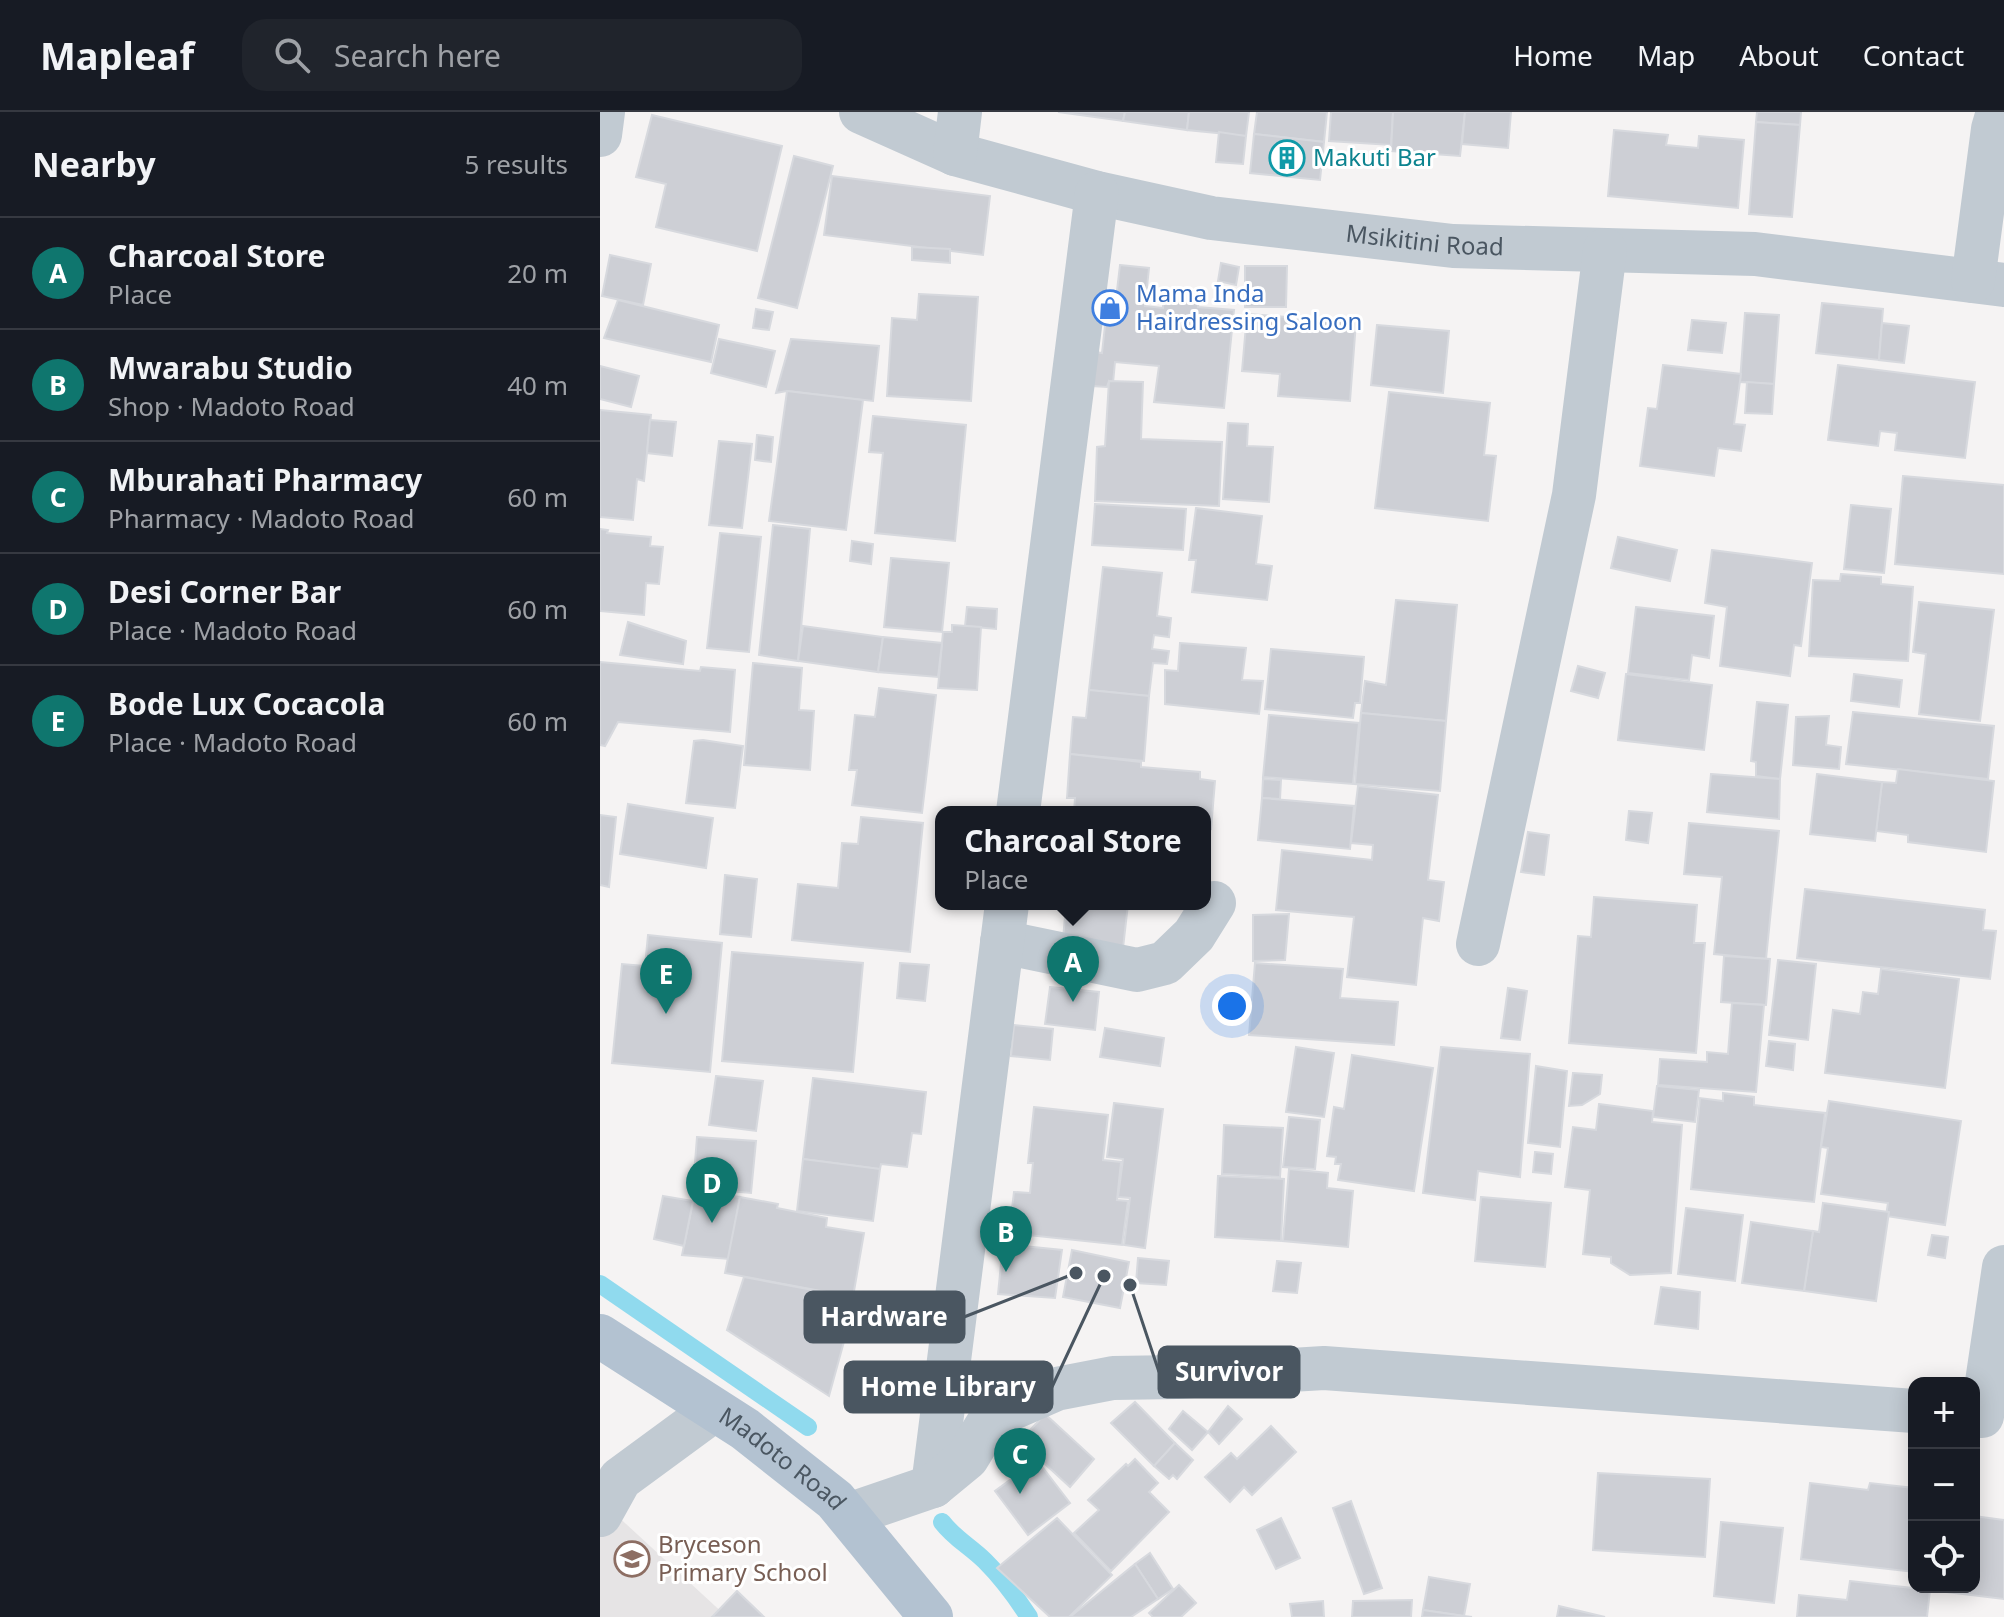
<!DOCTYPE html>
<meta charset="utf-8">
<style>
:root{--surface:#171b24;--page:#20242c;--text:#f1f3f6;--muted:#9ea1a6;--line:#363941;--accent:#0f766e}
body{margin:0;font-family:"Noto Sans",sans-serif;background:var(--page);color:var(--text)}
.controls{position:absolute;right:24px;bottom:24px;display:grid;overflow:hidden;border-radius:16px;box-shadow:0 4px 20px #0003}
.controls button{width:72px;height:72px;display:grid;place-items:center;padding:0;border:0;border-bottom:2px solid var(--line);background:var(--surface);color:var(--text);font:40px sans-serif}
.you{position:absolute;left:632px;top:894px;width:28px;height:28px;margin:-20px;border:6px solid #fff;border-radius:50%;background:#1a73e8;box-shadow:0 0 0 12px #1a73e833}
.badge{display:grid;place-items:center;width:52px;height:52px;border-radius:50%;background:var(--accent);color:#fff;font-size:26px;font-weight:700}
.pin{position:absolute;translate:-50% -66px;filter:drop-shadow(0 2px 4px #0008)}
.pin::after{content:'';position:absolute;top:42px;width:28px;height:24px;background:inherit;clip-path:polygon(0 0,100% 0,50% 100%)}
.popup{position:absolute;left:335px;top:694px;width:276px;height:104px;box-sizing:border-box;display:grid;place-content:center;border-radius:16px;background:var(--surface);filter:drop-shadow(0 2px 6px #0005);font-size:26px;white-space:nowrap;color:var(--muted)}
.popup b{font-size:30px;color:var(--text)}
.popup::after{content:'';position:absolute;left:50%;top:100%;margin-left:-16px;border:16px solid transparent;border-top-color:var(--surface)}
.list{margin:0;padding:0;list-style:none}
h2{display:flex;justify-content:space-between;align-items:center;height:104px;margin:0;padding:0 32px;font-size:34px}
h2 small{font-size:26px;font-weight:400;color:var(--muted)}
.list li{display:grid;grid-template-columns:52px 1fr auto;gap:24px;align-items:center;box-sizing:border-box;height:112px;padding:0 32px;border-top:2px solid var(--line)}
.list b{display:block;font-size:30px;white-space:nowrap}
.list p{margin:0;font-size:26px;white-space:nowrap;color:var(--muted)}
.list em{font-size:26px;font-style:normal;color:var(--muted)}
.icon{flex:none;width:44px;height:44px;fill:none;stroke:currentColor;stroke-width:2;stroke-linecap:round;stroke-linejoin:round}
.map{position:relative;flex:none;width:1404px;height:1505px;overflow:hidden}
header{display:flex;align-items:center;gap:48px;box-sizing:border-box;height:112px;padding:0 40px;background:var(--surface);border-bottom:2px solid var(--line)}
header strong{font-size:38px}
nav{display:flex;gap:44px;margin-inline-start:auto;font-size:28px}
.search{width:560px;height:72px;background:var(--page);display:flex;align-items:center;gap:20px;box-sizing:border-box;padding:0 28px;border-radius:24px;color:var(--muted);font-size:30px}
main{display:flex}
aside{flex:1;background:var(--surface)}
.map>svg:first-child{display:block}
.education{fill:#e6e4e5}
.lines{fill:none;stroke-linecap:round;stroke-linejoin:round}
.stream{stroke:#90daee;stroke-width:18}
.building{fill:#cdcfd5;stroke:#d7d9de;stroke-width:2}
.minor{stroke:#c1cad2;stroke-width:44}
.major{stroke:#b3c2d1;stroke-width:44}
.labels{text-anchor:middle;stroke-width:6;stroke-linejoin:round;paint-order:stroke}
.culture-label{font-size:24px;fill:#0d838f;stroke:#fff;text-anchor:start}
.street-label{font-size:24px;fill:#4a5661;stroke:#fff}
.shop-label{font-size:24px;fill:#366cbe;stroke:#fff;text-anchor:start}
.education-label{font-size:24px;fill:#785e54;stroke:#fff;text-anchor:start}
.leader{fill:none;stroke:#4a5661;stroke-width:3}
.callout-dot{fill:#4a5661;stroke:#fff;stroke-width:3}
.callout{fill:#4a5661;stroke:#4a5661;stroke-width:3}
.callout-label{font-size:26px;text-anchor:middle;font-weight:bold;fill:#fff}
</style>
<header>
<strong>Mapleaf</strong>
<div class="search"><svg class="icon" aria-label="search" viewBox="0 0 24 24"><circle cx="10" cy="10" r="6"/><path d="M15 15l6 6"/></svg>Search here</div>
<nav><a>Home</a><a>Map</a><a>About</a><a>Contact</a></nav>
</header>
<main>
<aside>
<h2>Nearby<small>5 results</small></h2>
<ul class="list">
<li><span class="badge">A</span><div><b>Charcoal Store</b><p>Place</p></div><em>20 m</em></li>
<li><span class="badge">B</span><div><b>Mwarabu Studio</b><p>Shop · Madoto Road</p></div><em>40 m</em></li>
<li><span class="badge">C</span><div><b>Mburahati Pharmacy</b><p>Pharmacy · Madoto Road</p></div><em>60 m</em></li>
<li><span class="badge">D</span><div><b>Desi Corner Bar</b><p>Place · Madoto Road</p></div><em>60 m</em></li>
<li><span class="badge">E</span><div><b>Bode Lux Cocacola</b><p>Place · Madoto Road</p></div><em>60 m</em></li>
</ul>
</aside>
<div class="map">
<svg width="1404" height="1505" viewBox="0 0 1404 1505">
<rect width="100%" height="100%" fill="#f5f3f3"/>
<!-- education -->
<polygon class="education" points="0,1388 127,1505 0,1505"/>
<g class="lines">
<!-- stream -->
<g class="stream">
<polyline points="0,1172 208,1315"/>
<path d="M 342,1410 C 354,1426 371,1435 385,1449 C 402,1466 416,1485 429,1505"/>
</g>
</g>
<!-- building -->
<g class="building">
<polygon points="458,0 525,0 523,9"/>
<polygon points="525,0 589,0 587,18 523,9"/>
<polygon points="589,0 649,0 646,24 587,18"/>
<polygon points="657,0 727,0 724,30 654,22"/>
<polygon points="731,0 793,0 791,33 729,29"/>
<polygon points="793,0 865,0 860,44 791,39"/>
<polygon points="865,0 911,0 908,36 862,32"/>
<polygon points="1157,0 1201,0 1200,13 1156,10"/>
<polygon points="52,3 182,34 157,139 56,115 66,72 36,65"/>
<polygon points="1156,10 1200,13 1192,105 1149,102"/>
<polygon points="1014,18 1068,23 1066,33 1098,36 1099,24 1144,28 1138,96 1008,84"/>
<polygon points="619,20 646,24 643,52 616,50"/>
<polygon points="654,22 724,30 720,68 650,61"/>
<polygon points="194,44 233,54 197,196 158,186"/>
<polygon points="232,64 390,84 383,143 224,123"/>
<polygon points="312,135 350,137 350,151 312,148"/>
<polygon points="10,143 51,152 43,193 2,184"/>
<polygon points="621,151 639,155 636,173 618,169"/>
<polygon points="520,153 549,156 545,194 563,196 564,177 600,181 598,195 634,198 624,296 554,290 559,254 515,250 513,271 509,269 507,275 492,274 495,240 502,241 508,186 516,187"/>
<polygon points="645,154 687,154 686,195 645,195"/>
<polygon points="319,182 378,185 371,289 287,284 292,206 317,208"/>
<polygon points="18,188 119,213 111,250 4,226"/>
<polygon points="1222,191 1283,197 1279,248 1216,241"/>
<polygon points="156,197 173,200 169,218 153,216"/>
<polygon points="1145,201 1179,203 1174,272 1140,270"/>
<polygon points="647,202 756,210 750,289 678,284 680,262 642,259"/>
<polygon points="1092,208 1126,211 1122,241 1088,238"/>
<polygon points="1282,211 1309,214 1304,251 1279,248"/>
<polygon points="777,213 849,219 843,281 771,273"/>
<polygon points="119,227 175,239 166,275 111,261"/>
<polygon points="191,227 279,234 273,289 187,279 176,281"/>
<polygon points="1063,253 1141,262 1134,312 1145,313 1141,339 1118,336 1114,364 1040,354 1048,296 1057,297"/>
<polygon points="1238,253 1375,270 1365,346 1295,338 1297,321 1280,319 1278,334 1228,328"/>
<polygon points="0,254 39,264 31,295 0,287"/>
<polygon points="509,269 543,270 541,327 622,330 619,394 495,389 497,335 505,334"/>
<polygon points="1147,270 1174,272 1172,302 1145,301"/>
<polygon points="187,279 263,288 246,418 169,409"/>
<polygon points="789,280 890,291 884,343 896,344 888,409 775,396"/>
<polygon points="0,298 51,303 44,369 37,367 33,408 0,405"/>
<polygon points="273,304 366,313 355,429 275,421 283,341 269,340"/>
<polygon points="50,308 76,310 72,344 47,341"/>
<polygon points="628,311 648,312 647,334 673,335 669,390 623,387"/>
<polygon points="157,323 173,325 171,350 155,348"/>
<polygon points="119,329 152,332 142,416 109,413"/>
<polygon points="1303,364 1404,373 1404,462 1295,452"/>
<polygon points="495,392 586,397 583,438 492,433"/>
<polygon points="1251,393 1291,397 1284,461 1244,457"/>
<polygon points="596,396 662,404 656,452 672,454 667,488 592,480 596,448 589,448"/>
<polygon points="173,413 210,417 198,549 159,543"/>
<polygon points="0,417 8,418 7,421 51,425 50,434 63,435 59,472 46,471 44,503 0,499"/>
<polygon points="120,421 161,425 149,540 107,536"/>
<polygon points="1018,425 1077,438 1070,469 1011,456"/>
<polygon points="252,429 273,432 271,452 250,449"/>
<polygon points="1112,438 1212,451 1201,534 1194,533 1190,564 1120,554 1127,495 1105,491"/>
<polygon points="291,446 349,451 342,520 284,515"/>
<polygon points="503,455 562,461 557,504 571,506 569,525 554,523 552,537 569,539 567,552 553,551 549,584 489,578"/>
<polygon points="1241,462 1281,465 1281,472 1313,475 1308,549 1209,544 1213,468 1240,469"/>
<polygon points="796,488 857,493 846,609 761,601 765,569 786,573"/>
<polygon points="1319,490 1394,498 1380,609 1319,602 1326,542 1313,540"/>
<polygon points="367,495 397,497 396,517 365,514"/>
<polygon points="1036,495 1114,504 1109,546 1092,543 1089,568 1028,561"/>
<polygon points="28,510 86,529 83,552 20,543"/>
<polygon points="352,513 381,515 377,578 338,576 343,520 352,520"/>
<polygon points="203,514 283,525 278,560 198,549"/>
<polygon points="283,525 342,531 338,565 278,560"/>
<polygon points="580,531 646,536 642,568 663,569 659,602 565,592 565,558 578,559"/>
<polygon points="671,537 764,545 760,591 755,591 753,606 665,597"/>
<polygon points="0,550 100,559 101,555 135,558 130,620 18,610 5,634 0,633"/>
<polygon points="153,551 202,556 199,598 214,599 210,658 144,653"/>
<polygon points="978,554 1005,561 998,586 971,579"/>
<polygon points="1026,562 1112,573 1104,638 1018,628"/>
<polygon points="1254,562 1302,568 1299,595 1251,589"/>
<polygon points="279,576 336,583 322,701 252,693 257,658 249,658 255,603 275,605"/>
<polygon points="489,578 549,584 544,649 470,642 473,605 486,606"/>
<polygon points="1157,590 1188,593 1180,667 1156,664 1156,650 1151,649"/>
<polygon points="1253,600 1394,614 1388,667 1246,652"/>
<polygon points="761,601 846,609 840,679 755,672"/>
<polygon points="669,603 759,611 753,672 663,665"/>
<polygon points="1229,604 1226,633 1241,635 1239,657 1193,653 1196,605"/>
<polygon points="103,628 143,634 135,696 86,691 94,629"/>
<polygon points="470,642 541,650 541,655 600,660 600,667 615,669 611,717 605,716 605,700 474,700 475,686 467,686"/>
<polygon points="1298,657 1394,669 1386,740 1308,730 1308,723 1276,719 1282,670 1296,671"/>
<polygon points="1111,662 1180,667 1179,707 1107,700"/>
<polygon points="1217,662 1282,670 1275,729 1210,722"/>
<polygon points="663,667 681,668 680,687 662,686"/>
<polygon points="758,674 838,683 828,768 844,770 839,809 823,806 816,873 747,865 754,805 676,798 682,738 772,748 773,733 751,731"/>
<polygon points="662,686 754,694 750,737 658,728"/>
<polygon points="28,692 113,706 106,756 20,742"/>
<polygon points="1029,699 1052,701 1048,731 1026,728"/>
<polygon points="0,703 16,705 9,775 0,773"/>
<polygon points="261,705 323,711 310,840 192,828 198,772 238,776 242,731 258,732"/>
<polygon points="1089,711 1179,719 1166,847 1114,842 1122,765 1084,762"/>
<polygon points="928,720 949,723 944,763 921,760"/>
<polygon points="125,763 157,767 151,825 120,822"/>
<polygon points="1205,777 1385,798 1383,818 1396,819 1390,867 1197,846"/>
<polygon points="994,785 1097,793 1094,831 1105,831 1096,941 969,931 978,824 991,825"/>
<polygon points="466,792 528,792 522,845 462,840"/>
<polygon points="689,802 685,848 653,849 653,803"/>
<polygon points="48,823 122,831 110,960 12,951 22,852 45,854"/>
<polygon points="132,840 263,851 253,960 122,949"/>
<polygon points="1124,844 1170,847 1166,893 1121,890"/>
<polygon points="1178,848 1216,852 1208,928 1169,923"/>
<polygon points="300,851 329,853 325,889 297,886"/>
<polygon points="655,851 743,857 740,886 798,890 794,933 649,923"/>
<polygon points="1281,857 1359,867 1345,976 1225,961 1233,898 1260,902 1263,880 1278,882"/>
<polygon points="450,875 499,880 495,918 445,912"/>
<polygon points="908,876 927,879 920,928 901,926"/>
<polygon points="1132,891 1164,893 1156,980 1058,973 1060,947 1107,950 1107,940 1128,942"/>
<polygon points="414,913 453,917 450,948 411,944"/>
<polygon points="505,916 564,926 560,954 500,945"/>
<polygon points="1169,929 1195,932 1193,958 1166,954"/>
<polygon points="696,935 734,941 724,1005 686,1000"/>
<polygon points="841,935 930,942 920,1065 878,1059 875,1088 823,1081"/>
<polygon points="752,943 833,956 814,1079 738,1068 741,1052 735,1052 736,1045 727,1044 734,995 744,997"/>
<polygon points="936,954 967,959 960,1035 928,1031"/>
<polygon points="973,961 1002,963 1000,982 982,993 969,994"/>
<polygon points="116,964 163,969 156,1019 109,1013"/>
<polygon points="213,966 326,980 321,1022 312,1021 307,1055 281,1052 280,1057 203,1047"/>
<polygon points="1057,974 1099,978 1095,1010 1053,1005"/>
<polygon points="1123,981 1154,985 1154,993 1225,1001 1214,1090 1091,1077 1100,986 1123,989"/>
<polygon points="1229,989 1361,1009 1345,1113 1286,1104 1288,1091 1221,1082 1228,1036 1221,1035"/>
<polygon points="514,991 563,997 545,1136 524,1133 530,1086 518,1085 523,1047 507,1045"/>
<polygon points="999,992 1053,999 1052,1010 1082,1013 1071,1161 1030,1163 1011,1151 1011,1145 983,1142 990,1078 965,1075 973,1015 996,1018"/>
<polygon points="434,995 508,1003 503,1048 521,1050 517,1088 528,1089 522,1133 409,1121 414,1080 430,1081 433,1051 428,1051"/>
<polygon points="689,1005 720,1008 715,1057 683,1055"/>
<polygon points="624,1013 683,1016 680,1065 622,1062"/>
<polygon points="97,1025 156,1029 151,1081 93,1076"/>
<polygon points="935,1040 953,1042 951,1062 933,1060"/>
<polygon points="203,1047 280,1057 273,1109 197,1099"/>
<polygon points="689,1057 728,1061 727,1076 753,1079 748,1135 683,1129"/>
<polygon points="618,1064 684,1067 681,1129 615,1125"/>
<polygon points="95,1080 140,1085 129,1147 82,1143"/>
<polygon points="63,1084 93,1089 84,1134 54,1127"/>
<polygon points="140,1085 178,1092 177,1096 227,1106 226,1115 264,1121 253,1185 125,1161"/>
<polygon points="881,1085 951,1091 945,1155 875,1149"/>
<polygon points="1223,1091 1289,1100 1276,1189 1204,1179 1213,1119 1219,1120"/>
<polygon points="1086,1096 1143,1103 1135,1169 1078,1162"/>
<polygon points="1151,1110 1213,1119 1204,1179 1142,1171"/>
<polygon points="1332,1123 1348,1125 1345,1146 1328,1143"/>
<polygon points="403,1132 462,1138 455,1186 398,1182"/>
<polygon points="472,1138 529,1150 520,1196 463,1185"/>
<polygon points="538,1146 569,1149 566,1173 536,1171"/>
<polygon points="677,1149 701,1151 697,1181 673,1179"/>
<polygon points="144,1165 256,1186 229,1284 127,1218"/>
<polygon points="1061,1175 1100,1180 1098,1217 1055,1212"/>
<polygon points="535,1290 575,1331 554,1354 511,1311"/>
<polygon points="628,1294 642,1307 619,1332 608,1320"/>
<polygon points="583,1299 608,1320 592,1338 569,1317"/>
<polygon points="445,1302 494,1347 470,1375 420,1329"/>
<polygon points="671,1314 696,1340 652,1383 644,1375 630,1390 605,1365 631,1341 637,1347"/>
<polygon points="575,1331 593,1348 577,1367 573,1363 569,1367 554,1354"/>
<polygon points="535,1347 558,1371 549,1380 569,1400 511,1459 474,1421 499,1398 488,1388 526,1352 528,1354"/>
<polygon points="437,1348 470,1391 428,1423 395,1379"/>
<polygon points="998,1361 1110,1367 1105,1445 993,1438"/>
<polygon points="1210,1371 1268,1378 1270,1371 1314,1376 1314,1460 1201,1447"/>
<polygon points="751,1389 782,1476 764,1482 733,1396"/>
<polygon points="1374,1404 1404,1408 1404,1487 1337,1479 1338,1475 1374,1475"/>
<polygon points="457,1406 512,1463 469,1505 450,1505 397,1456"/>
<polygon points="681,1406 700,1446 676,1457 657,1418"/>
<polygon points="1121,1410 1183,1416 1174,1491 1114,1484"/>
<polygon points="550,1441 573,1477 558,1487 535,1452"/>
<polygon points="535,1452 558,1487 531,1505 470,1505"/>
<polygon points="829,1465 870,1472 864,1504 823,1498"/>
<polygon points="1250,1469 1330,1478 1327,1505 1197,1505 1199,1483 1247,1488"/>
<polygon points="579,1473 596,1491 581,1505 553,1505 549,1501"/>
<polygon points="137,1479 164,1505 112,1505"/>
<polygon points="812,1488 811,1505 752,1505 753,1489"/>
<polygon points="723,1489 724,1505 692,1505 690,1492"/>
<polygon points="959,1494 1005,1505 957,1505"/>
<polygon points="823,1498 864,1504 872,1505 822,1505"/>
</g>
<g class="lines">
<!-- minor -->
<g class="minor">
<path id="s1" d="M 261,0 L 355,42 L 497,81 L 611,106 L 853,134 L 1155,142 L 1404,173"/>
<polyline points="0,23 3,0"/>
<polyline points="355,42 360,0"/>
<polyline points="1373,169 1393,17 1398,0"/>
<polyline points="418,700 497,81"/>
<polyline points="402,830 537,858 565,851 594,823 614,791"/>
<polyline points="878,832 974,383 1005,138"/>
<polyline points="1382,1304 1404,1155"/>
<polyline points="333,1374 407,792"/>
<polyline points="0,1403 20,1367 114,1298"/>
<polyline points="248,1403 333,1374 367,1346 392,1305 456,1277 513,1266 577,1265 724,1256 1314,1299"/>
</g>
<!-- major -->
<path class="major" id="s2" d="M 0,1224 L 145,1317 L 235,1388 L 331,1505"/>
</g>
<!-- icons -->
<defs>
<symbol id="building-ring" viewBox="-11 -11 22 22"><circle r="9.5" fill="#fff" stroke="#0f9aa8" stroke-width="1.5"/><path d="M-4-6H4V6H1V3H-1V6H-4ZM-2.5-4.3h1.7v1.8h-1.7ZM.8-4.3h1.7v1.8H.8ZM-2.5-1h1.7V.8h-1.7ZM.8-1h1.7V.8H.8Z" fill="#0f9aa8"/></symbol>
<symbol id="shop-ring" viewBox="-11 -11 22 22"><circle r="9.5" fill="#fff" stroke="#3f7fe0" stroke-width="1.5"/><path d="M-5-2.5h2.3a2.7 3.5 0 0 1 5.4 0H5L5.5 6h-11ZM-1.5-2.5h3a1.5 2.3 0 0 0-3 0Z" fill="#3f7fe0"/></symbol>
<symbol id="school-ring" viewBox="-11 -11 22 22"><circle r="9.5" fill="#fff" stroke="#8d6e63" stroke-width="1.5"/><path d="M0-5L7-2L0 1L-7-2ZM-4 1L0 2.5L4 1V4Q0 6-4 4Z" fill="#8d6e63"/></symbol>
</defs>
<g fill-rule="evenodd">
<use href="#building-ring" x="667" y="26" width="40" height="40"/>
<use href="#shop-ring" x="490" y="176" width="40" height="40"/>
<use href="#school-ring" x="12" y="1427" width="40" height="40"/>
</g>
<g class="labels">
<!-- culture labels -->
<g class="culture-label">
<text x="713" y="54">Makuti Bar</text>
</g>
<!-- street labels -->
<g class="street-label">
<text dy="8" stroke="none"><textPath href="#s1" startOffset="582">Msikitini Road</textPath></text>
<text dy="8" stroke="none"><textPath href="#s2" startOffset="220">Madoto Road</textPath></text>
</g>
<!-- shop labels -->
<g class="shop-label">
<text x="536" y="190">Mama Inda<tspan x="536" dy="28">Hairdressing Saloon</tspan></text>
</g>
<!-- education labels -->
<g class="education-label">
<text x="58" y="1441">Bryceson<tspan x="58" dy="28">Primary School</tspan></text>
</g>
</g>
<!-- callouts -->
<path class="leader" d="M476 1161L364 1205M530 1173L559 1260M504 1164L452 1275"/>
<g class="callout-dot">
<circle cx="476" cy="1161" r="8"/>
<circle cx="530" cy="1173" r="8"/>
<circle cx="504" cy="1164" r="8"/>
</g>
<g class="callout">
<rect x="205" y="1180" width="159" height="50" rx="8"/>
<rect x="559" y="1235" width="140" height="50" rx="8"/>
<rect x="245" y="1250" width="207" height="50" rx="8"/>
</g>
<g class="callout-label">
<text x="284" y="1214">Hardware</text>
<text x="629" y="1269">Survivor</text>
<text x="348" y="1284">Home Library</text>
</g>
</svg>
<div class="controls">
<button>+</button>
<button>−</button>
<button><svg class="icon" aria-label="locate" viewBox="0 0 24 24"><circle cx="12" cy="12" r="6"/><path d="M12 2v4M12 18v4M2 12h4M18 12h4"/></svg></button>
</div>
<div class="you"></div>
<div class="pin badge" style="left:473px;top:890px">A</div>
<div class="popup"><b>Charcoal Store</b>Place</div>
<div class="pin badge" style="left:406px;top:1160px">B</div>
<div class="pin badge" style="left:420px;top:1382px">C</div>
<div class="pin badge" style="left:112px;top:1111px">D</div>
<div class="pin badge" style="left:66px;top:902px">E</div>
</div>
</main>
